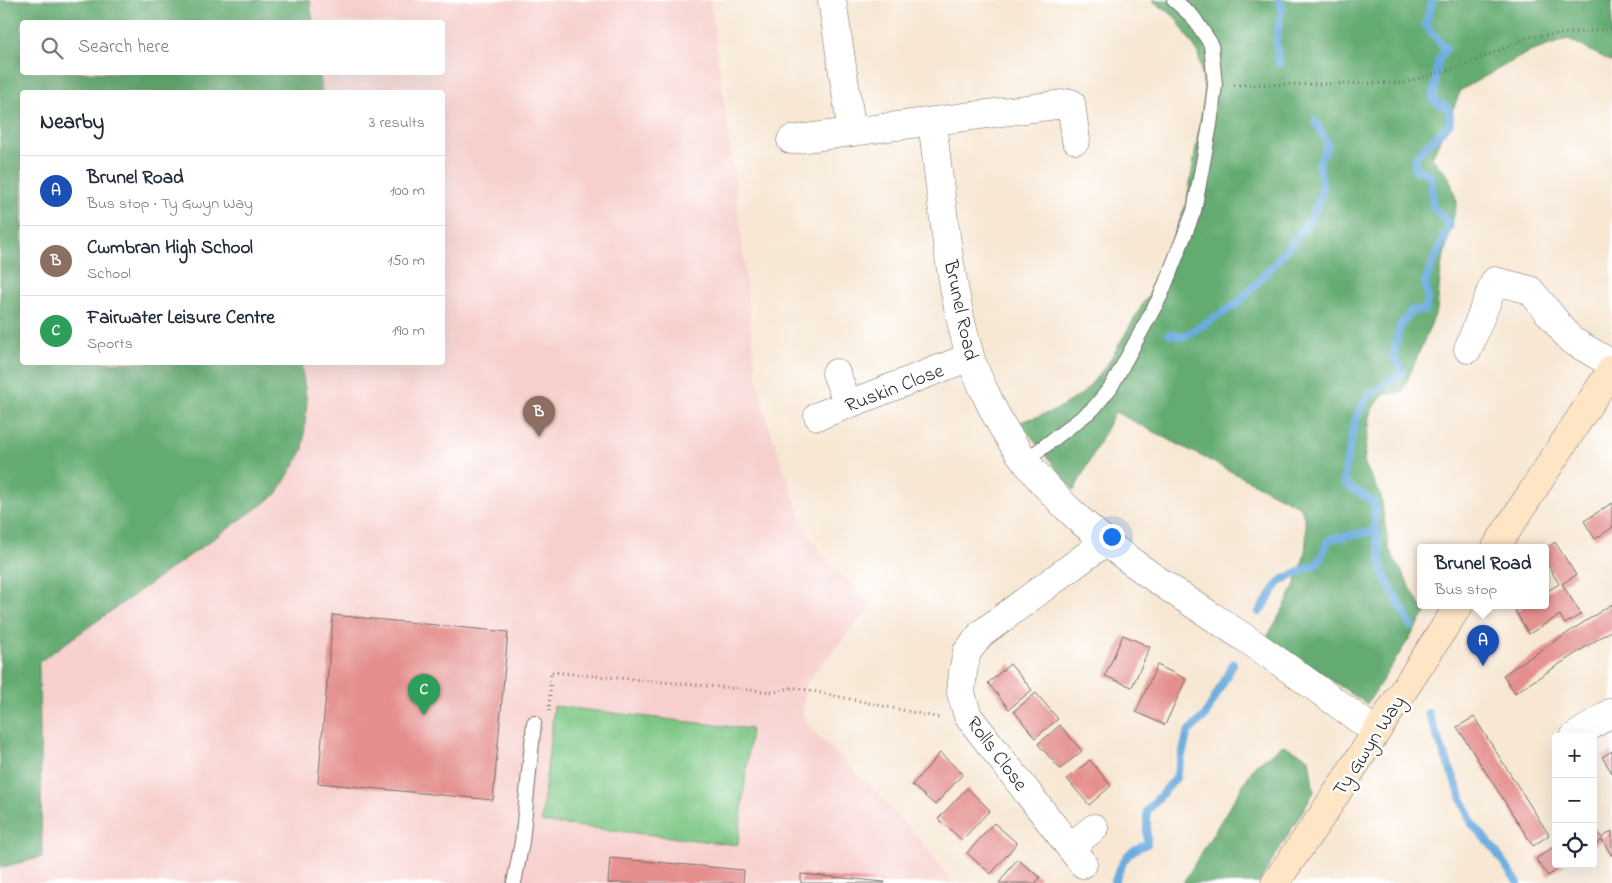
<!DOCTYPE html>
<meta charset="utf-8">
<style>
:root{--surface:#fff;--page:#f6f6f7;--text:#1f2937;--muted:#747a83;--line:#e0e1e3;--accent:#1f6fb2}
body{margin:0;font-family:"Indie Flower",sans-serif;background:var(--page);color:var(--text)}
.controls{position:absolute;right:15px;bottom:15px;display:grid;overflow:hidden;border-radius:5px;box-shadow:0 5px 20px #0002}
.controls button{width:45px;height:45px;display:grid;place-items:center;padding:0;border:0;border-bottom:1px solid var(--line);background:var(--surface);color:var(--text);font:25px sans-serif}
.you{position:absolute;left:1111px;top:536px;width:18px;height:18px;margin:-12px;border:4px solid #fff;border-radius:50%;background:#1a73e8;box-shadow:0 0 0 8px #1a73e833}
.badge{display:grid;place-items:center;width:32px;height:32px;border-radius:50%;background:var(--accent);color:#fff;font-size:16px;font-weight:700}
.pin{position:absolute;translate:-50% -41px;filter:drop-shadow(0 1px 2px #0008)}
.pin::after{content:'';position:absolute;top:26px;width:18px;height:15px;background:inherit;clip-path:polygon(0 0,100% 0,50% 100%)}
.popup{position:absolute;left:1417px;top:544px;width:132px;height:65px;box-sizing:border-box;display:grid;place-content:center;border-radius:5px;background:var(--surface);filter:drop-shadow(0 1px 4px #0005);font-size:16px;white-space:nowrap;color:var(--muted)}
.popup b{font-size:19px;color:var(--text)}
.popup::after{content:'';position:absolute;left:50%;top:100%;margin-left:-10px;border:10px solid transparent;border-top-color:var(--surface)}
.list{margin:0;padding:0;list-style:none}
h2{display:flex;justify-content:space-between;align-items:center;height:65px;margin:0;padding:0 20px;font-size:21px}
h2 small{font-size:16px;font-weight:400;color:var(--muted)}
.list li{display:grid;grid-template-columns:32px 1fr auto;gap:15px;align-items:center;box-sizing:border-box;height:70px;padding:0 20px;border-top:1px solid var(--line)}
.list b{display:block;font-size:19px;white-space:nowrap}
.list p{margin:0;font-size:16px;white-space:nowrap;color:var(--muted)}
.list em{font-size:16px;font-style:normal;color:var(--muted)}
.icon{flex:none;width:28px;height:28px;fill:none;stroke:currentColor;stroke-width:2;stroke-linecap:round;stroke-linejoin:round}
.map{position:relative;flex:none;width:1612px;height:883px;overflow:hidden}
.search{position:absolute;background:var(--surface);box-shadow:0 5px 20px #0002;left:20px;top:20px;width:425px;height:55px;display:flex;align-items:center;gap:12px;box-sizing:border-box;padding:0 18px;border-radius:5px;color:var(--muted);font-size:19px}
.panel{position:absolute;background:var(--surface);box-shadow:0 5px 20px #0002;left:20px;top:90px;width:425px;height:275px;border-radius:5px}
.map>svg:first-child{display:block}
.built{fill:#f7d0cd}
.green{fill:#7bc683;stroke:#537857}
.forest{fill:#64ab71;stroke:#486b4e}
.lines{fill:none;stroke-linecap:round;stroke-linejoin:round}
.stream{stroke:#6aabde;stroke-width:8}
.building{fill:#e48f8d}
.lane-casing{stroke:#726d66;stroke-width:16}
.street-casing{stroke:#726d66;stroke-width:29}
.secondary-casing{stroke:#726d66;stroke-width:29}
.path{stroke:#726d66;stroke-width:3;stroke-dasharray:1 4;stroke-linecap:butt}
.lane{stroke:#fff;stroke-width:14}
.street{stroke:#fff;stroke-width:28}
.secondary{stroke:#fde5c5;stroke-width:28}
.labels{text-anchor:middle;stroke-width:5;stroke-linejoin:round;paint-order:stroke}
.street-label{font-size:20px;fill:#2b2b2b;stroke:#fff}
</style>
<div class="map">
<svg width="1612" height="883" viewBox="0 0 1612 883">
<rect width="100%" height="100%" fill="#fff"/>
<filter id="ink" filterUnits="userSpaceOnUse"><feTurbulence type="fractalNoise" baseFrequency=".02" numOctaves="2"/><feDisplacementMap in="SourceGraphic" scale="10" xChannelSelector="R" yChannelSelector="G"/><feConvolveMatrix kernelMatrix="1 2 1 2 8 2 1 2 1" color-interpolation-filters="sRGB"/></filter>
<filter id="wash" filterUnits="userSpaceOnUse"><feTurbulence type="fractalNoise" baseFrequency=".0096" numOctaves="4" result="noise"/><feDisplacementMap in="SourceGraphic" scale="20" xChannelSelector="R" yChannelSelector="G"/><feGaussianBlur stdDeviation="1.12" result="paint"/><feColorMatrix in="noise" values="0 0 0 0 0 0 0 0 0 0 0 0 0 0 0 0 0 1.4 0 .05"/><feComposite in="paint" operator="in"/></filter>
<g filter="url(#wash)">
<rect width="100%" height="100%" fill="#f7e7d3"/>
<!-- built -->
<polygon class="built" points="311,0 710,0 733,164 757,378 768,424 803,523 819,551 871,606 805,684 803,715 813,731 879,795 921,841 952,883 0,883 0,869 42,857 40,662 278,493 303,450 308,401 301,363 442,362 442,92 323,92 320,73 442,72 442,22 314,22"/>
<!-- green -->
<polygon class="green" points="554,706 751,729 738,845 541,822"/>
<!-- forest -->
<g class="forest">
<polygon points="0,0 310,0 313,22 22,22 22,72 320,73 322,92 22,92 22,362 301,363 307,401 303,450 277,494 39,662 42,857 0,868"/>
<path d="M 1152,0 L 1612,0 L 1612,62 L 1568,39 L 1527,53 L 1461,90 L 1432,158 L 1449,177 L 1457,202 L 1441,268 L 1437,310 L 1402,393 L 1384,394 L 1371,411 L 1364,462 L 1381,496 L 1389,549 L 1420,605 L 1427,611 L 1367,704 L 1267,637 C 1288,601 1320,548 1300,507 L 1115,412 L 1074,491 L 1020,422 L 1054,411 L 1083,393 L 1107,365 L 1157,280 L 1187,201 L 1205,94 L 1198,53 L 1175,17 Z"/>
<polygon points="1283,745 1309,758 1314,792 1259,883 1183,883 1255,765"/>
</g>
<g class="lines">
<!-- stream -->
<g class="stream">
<polyline points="1279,0 1282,7 1276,41 1279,63"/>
<polyline points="1169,334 1183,337 1237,304 1273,266 1311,219 1323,191 1319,163 1328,144 1315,121"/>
<polyline points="1259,612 1280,581 1318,563 1329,539 1376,531"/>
<path d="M 1411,626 L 1383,573 L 1375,526 L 1375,504 C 1365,494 1352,491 1343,481 L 1355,421 L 1367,396 L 1403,372 L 1397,361 L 1393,358 L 1400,326 L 1412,310 L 1425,311 L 1428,296 L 1425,281 L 1450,225 L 1433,207 L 1431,176 L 1415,169 L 1416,156 L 1450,123 L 1449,109 L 1433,100 L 1438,61 L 1446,49 L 1425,25 L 1433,0"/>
<polyline points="1428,713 1472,824 1491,845 1518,883"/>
<path d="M 1114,883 C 1123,862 1124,852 1147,844 L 1147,811 L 1176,778 L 1188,732 L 1205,716 L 1233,664"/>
</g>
</g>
<g id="blocks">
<!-- building -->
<g class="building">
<polygon points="1612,503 1612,528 1595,539 1584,521"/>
<polygon points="1555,542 1576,575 1562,584 1581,614 1565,624 1560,615 1529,634 1515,611 1524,605 1546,605 1546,592 1559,584 1546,562 1546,548"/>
<polygon points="1612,604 1612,630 1515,693 1503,675"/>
<polygon points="333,615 508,632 493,800 318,783"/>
<polygon points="1123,635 1150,647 1132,687 1105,676"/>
<polygon points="1010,664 1032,690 1009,709 988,683"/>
<polygon points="1157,665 1186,679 1165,725 1136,712"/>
<polygon points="1036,693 1058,719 1035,738 1014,711"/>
<polygon points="1474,717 1549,835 1533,846 1457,727"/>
<polygon points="1060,725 1082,751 1060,769 1038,744"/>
<polygon points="1612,751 1612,773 1602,757"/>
<polygon points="940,753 963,774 935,805 912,785"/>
<polygon points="1090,760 1111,786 1089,805 1067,779"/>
<polygon points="967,788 990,810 962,840 938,819"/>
<polygon points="994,823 1017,843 991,874 967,853"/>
<polygon points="1593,826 1602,838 1612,831 1612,856 1602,840 1593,846"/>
<polygon points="1556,845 1556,864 1565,864 1548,876 1536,859"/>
<polygon points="610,858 744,870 743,883 608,883"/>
<polygon points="1017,859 1040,877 1036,883 999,883"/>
<polygon points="801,874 885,882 885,883 801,883"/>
</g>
</g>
</g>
<g filter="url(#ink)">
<use href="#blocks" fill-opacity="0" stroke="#726d66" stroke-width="1"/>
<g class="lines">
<defs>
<g id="lane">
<polyline points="1025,461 1093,409 1111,387 1161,295 1194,211 1210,125 1215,85 1211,44 1193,17 1174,0"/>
<polyline points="514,883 522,842 534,723"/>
</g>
<g id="street">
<polyline points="832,0 852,132"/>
<path d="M 932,122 C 942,198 948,282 970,356 C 973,368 979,379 984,390 C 1034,508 1142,570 1245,638 C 1289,668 1333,700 1376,732"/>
<polyline points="791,140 1071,103 1076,140"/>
<polyline points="1468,349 1495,281 1530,290 1571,340 1612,364"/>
<polyline points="836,373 848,404"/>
<polyline points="818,416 970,357"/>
<polyline points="1574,737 1612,712"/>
<polyline points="1070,847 1094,828"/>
<polyline points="1083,864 968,716 961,693 963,672 967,652 981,634 1105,542"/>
</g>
<g id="secondary">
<polyline points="1496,547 1612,369"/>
<polyline points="1275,883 1323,814 1459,605"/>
</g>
</defs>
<!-- lane casing -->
<use href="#lane" class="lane-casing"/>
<!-- street casing -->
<use href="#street" class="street-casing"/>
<!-- secondary casing -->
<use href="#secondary" class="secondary-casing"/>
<!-- path -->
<g class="path">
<polyline points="1234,85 1404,83 1468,64 1529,37 1612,29"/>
<polyline points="549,711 551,672 775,692 793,687 940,718"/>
</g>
<!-- lane -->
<use href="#lane" class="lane"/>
<!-- street -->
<use href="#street" class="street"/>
<!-- secondary -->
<use href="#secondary" class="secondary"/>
</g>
</g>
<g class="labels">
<!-- street labels -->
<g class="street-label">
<text transform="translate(962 310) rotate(78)" y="7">Brunel Road</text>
<text transform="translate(894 387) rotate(-21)" y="7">Ruskin Close</text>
<text transform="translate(1368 745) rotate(-57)" y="7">Ty Gwyn Way</text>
<text transform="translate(998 753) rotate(53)" y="7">Rolls Close</text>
</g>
</g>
</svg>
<div class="controls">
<button>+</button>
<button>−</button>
<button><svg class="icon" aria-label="locate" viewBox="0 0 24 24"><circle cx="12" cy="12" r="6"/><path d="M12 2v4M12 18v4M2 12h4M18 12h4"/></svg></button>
</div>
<div class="you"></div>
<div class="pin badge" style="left:1483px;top:666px;background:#1a4fb4">A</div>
<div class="popup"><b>Brunel Road</b>Bus stop</div>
<div class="pin badge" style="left:539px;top:437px;background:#8d6e63">B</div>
<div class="pin badge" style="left:424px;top:715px;background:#2e9e5b">C</div>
<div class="search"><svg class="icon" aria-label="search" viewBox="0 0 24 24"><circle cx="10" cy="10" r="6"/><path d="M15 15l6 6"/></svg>Search here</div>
<section class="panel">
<h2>Nearby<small>3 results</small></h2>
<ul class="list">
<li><span class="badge" style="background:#1a4fb4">A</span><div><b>Brunel Road</b><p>Bus stop · Ty Gwyn Way</p></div><em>100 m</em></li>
<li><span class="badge" style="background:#8d6e63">B</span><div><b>Cwmbran High School</b><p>School</p></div><em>150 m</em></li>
<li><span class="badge" style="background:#2e9e5b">C</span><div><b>Fairwater Leisure Centre</b><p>Sports</p></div><em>190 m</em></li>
</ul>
</section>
</div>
